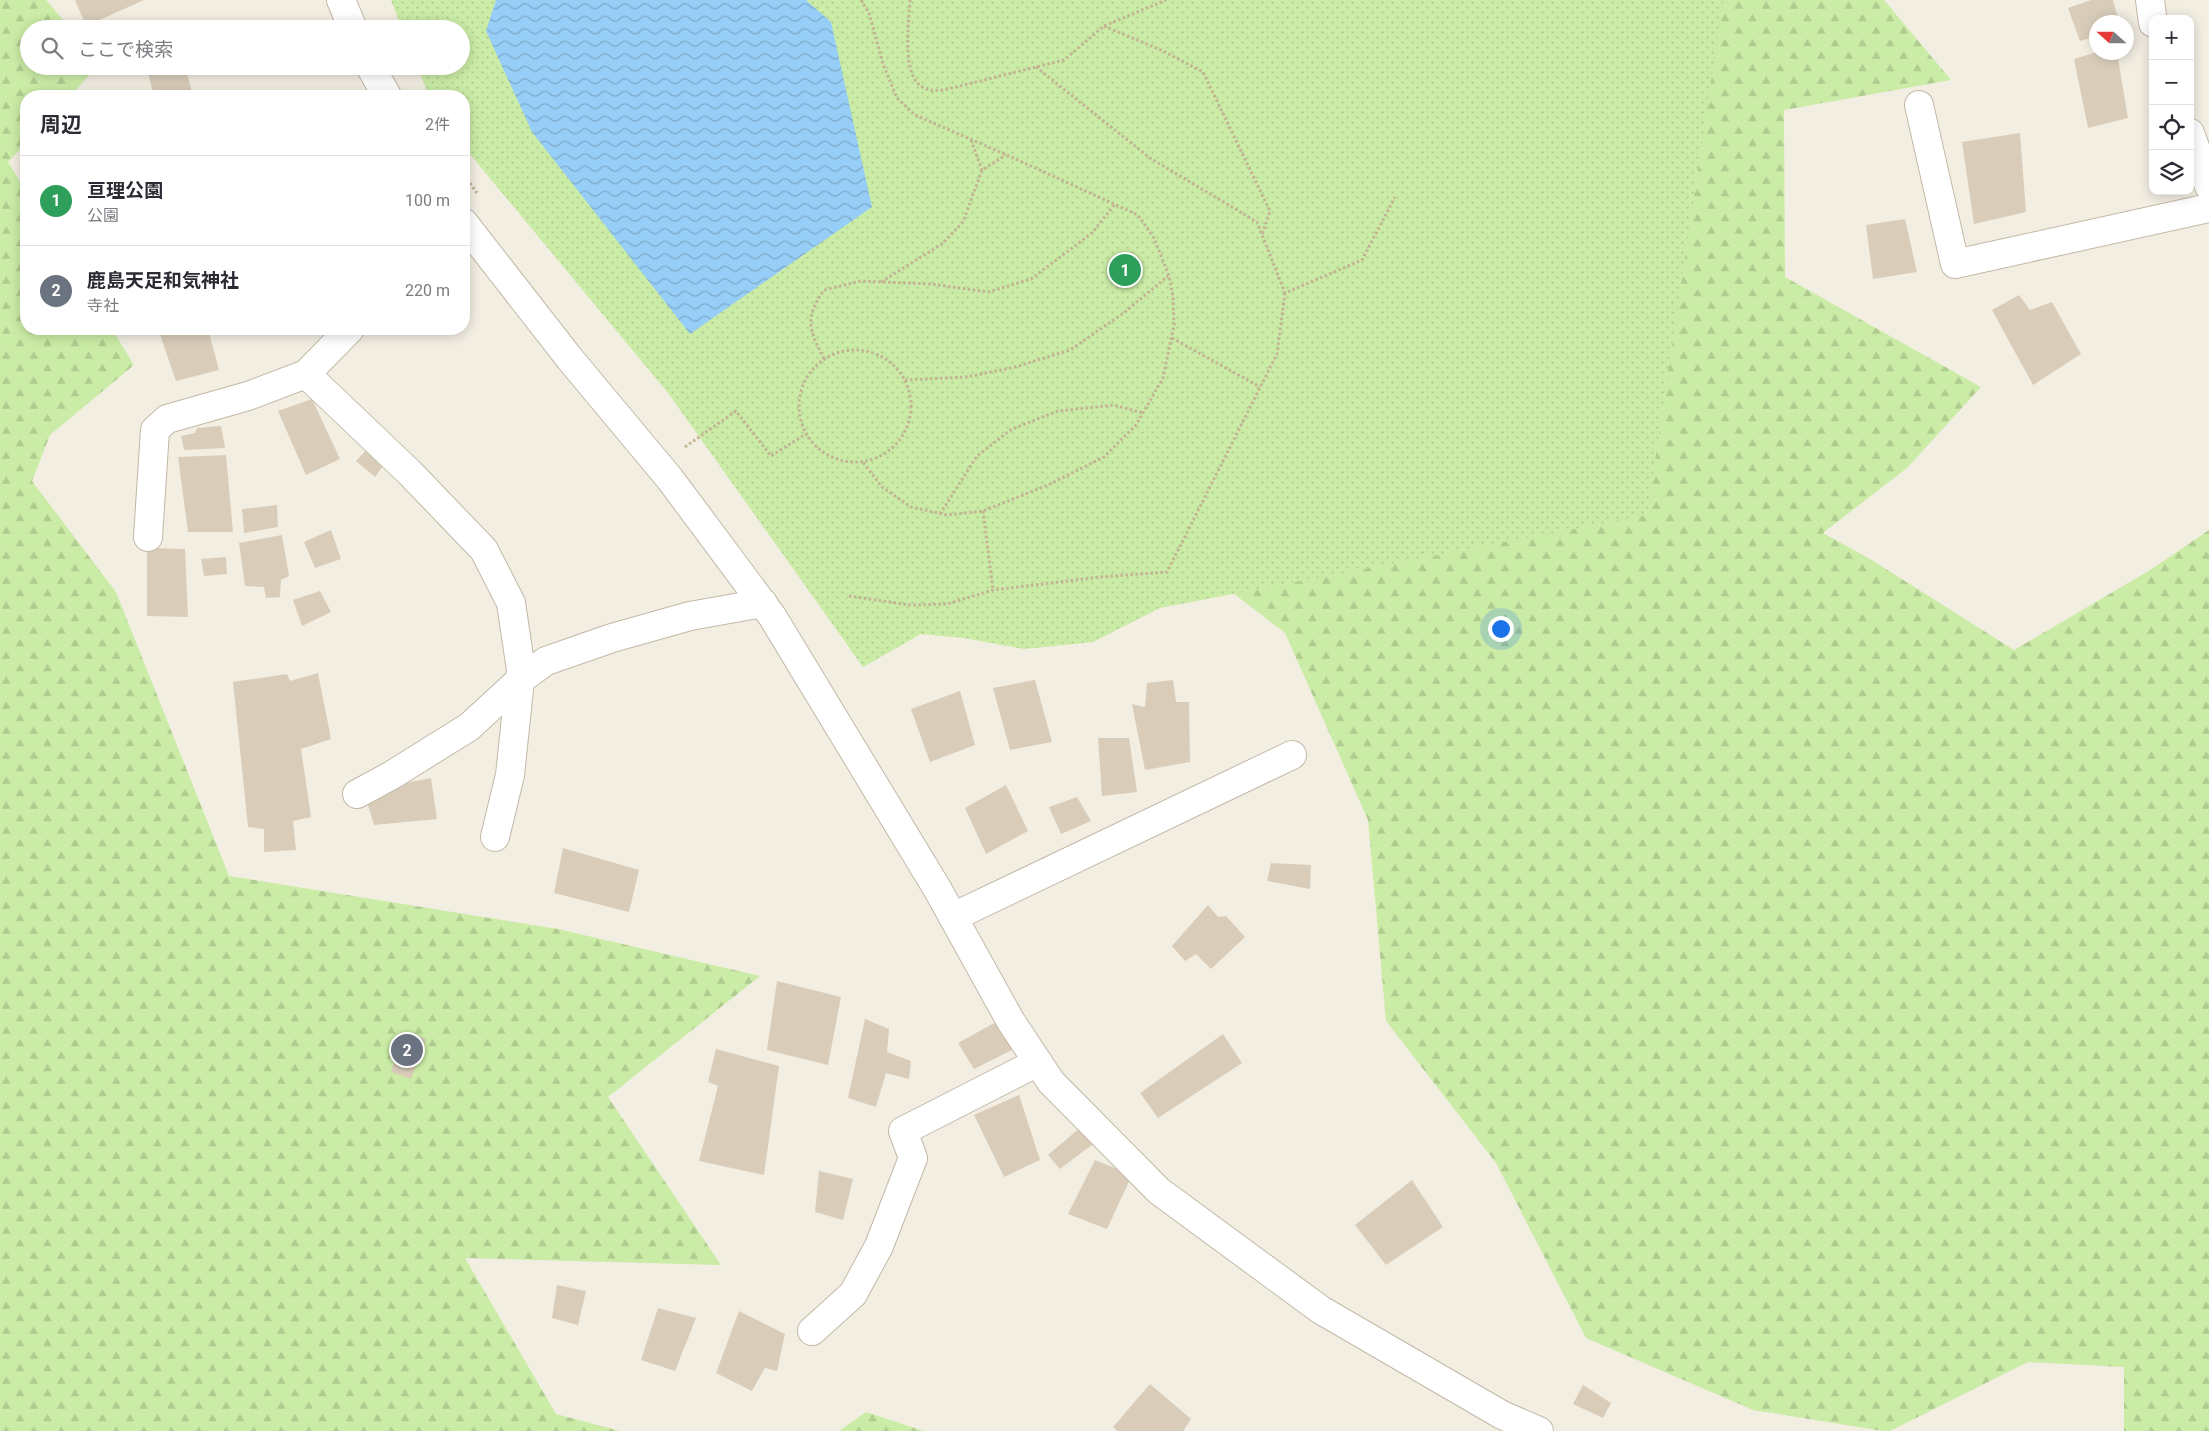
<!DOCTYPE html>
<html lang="ja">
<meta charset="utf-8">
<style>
:root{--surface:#fff;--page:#f2f2f3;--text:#2b2b33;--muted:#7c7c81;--line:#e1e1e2;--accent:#ff360d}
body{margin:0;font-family:Roboto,"Noto Sans JP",sans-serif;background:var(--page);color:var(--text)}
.controls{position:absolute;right:15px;top:15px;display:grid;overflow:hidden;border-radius:10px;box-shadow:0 2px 12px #0003}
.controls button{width:45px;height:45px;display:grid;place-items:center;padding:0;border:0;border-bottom:1px solid var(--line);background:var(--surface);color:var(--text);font:25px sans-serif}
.compass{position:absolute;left:2089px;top:15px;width:45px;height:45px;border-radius:50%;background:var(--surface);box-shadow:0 2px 12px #0003;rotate:291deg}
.you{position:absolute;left:1500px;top:628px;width:18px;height:18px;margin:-12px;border:4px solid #fff;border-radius:50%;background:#1a73e8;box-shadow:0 0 0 8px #1a73e833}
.badge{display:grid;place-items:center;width:32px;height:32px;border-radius:50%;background:var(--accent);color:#fff;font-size:16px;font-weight:700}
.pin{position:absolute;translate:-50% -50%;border:2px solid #fff;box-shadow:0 1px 5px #0006}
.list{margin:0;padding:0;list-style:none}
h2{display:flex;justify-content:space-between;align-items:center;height:65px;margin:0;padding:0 20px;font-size:21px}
h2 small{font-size:16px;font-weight:400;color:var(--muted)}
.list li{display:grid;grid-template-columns:32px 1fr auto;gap:15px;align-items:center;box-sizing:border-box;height:90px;padding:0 20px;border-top:1px solid var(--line)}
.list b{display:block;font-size:19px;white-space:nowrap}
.list p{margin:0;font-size:16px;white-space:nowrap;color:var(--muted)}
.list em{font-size:16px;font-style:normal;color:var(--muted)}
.icon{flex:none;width:28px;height:28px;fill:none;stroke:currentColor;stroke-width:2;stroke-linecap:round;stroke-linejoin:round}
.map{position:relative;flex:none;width:2209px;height:1431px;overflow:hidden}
.search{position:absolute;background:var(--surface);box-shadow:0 2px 12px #0003;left:20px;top:20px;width:450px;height:55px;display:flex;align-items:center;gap:12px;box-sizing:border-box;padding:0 18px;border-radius:28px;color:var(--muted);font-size:19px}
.panel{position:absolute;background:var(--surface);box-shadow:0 2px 12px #0003;left:20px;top:90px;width:450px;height:245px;border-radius:20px}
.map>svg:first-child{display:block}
.forest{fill:url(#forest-firs)}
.park{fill:url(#park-dots)}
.water{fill:url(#water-waves)}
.building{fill:#d9cdba}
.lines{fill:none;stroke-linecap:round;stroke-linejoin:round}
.minor-casing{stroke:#c2b9a7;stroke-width:30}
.path{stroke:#c3b394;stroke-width:3;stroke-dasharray:2.5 2.5;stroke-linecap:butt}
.minor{stroke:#fff;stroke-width:28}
</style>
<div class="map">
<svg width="2209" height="1431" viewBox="0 0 2209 1431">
<defs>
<pattern id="forest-firs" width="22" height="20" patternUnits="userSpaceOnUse" patternTransform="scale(1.25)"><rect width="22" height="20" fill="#cbeca6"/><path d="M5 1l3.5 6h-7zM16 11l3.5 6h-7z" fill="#b0cb8f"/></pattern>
<pattern id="park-dots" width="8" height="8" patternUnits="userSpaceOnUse" patternTransform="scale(1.25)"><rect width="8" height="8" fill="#cbeca6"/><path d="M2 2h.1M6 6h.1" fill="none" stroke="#b0cb8f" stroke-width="1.8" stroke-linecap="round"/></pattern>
<pattern id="water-waves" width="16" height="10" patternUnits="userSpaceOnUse" patternTransform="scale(1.25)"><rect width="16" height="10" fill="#97cef7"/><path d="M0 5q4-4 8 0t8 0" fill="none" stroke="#7da9c9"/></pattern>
</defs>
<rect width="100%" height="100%" fill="#f3eee2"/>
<!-- forest -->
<g class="forest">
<polygon points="0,0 46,0 71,29 29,29 29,66 98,66 70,96 26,96 26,143 8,162 26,191 26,329 112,329 134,365 50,435 32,481 116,592 229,876 558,929 760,976 608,1097 721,1265 465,1258 556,1414 620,1431 0,1431"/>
<polygon points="901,0 1884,0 1951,80 1784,110 1785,277 1981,387 1907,468 1823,533 1870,559 2014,650 2152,569 2209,530 2209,1431 2124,1431 2124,1367 2028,1362 1890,1431 1883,1431 1753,1410 1586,1338 1496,1163 1386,1021 1368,820 1285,633 1167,542"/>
<polygon points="866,1412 924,1431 839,1431"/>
</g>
<!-- park -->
<polygon class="park" points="391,0 1723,0 1647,515 1160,608 1093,642 1024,649 964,638 921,634 863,667 668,393 464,147 464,96 429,96 417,66 461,66 461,29 402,29"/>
<!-- water -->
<polygon class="water" points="496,0 806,0 831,22 872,207 690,334 532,132 486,31"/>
<!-- building -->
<g class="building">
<polygon points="75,0 144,0 86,26"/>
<polygon points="2091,0 2113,0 2119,22 2096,22 2096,36 2080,41 2068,8"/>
<polygon points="2097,52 2117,52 2128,118 2088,128 2074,59"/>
<polygon points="176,66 185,66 193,96 154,96 148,73"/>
<polygon points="2020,133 2026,212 1974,224 1962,142"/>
<polygon points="1905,219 1917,272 1873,279 1866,225"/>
<polygon points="2019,295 2030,310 2052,302 2081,354 2033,385 1992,310"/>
<polygon points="158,329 208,329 219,370 176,381"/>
<polygon points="312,399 340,459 306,475 278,411"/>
<polygon points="221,426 225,448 184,450 181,436 195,433 197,428"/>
<polygon points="369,447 388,459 375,477 356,461"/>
<polygon points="226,455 233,532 188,532 178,457"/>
<polygon points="277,505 278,527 244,533 242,509"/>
<polygon points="331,530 341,559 315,568 304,542"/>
<polygon points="282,535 289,576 281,580 280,597 266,598 264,587 245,586 239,543"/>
<polygon points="147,548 185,549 188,617 147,616"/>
<polygon points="226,557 227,574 204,576 201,559"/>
<polygon points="320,591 331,612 302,626 293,600"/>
<polygon points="318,673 331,739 301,749 311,817 293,821 296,850 264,852 264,829 248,827 233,682 287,674 290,681"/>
<polygon points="1035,680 1052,742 1010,750 993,688"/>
<polygon points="1173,680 1176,702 1189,702 1190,762 1145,770 1132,704 1145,707 1147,683"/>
<polygon points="960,691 975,745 930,762 911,709"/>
<polygon points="1098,738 1129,738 1137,792 1102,796"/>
<polygon points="431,778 437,819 374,825 366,799 380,788"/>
<polygon points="1006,785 1028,831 986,854 965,808"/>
<polygon points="1077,797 1091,821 1061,834 1049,807"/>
<polygon points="563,848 639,870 629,912 554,893"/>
<polygon points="1271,863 1311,865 1310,889 1267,881"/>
<polygon points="1208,905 1218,917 1226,916 1245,937 1211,969 1196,954 1185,961 1172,946"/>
<polygon points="777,981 841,997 828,1065 767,1050"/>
<polygon points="865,1019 889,1029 887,1052 911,1061 909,1079 886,1073 876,1107 848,1098"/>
<polygon points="996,1022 1014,1049 974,1069 958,1043"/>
<polygon points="405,1032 426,1039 411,1079 391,1072"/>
<polygon points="1223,1034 1242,1063 1158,1118 1140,1093"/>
<polygon points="716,1049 779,1066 764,1175 699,1161 718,1086 708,1082"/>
<polygon points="1019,1095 1040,1160 1004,1177 974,1115"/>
<polygon points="1081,1127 1093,1144 1060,1169 1048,1155"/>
<polygon points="1095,1160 1132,1175 1107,1229 1068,1214"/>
<polygon points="819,1171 853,1179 843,1220 815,1212"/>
<polygon points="1412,1180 1443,1227 1386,1265 1355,1225"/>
<polygon points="557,1285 586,1291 578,1325 552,1318"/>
<polygon points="658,1308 696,1318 675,1371 641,1360"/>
<polygon points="739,1311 785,1334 777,1371 765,1368 752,1391 716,1373"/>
<polygon points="1150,1384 1191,1419 1183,1431 1118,1431 1113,1427"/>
<polygon points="1583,1385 1611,1403 1603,1418 1573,1404"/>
</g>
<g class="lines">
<defs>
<g id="minor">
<polyline points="341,0 353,29"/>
<polyline points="2150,0 2153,23"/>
<polyline points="370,66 387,96"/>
<polyline points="1919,105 1955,264 2209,208"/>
<polyline points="2190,133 2209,186"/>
<polyline points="464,223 570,359 670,479 772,616 938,890 1010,1020 1051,1082 1159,1191 1321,1310 1502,1415 1539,1431"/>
<polyline points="306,374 410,473 484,550 511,603 521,670 510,775 495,837"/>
<polyline points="148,537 155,430 167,419 248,396 306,374 350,329"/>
<polyline points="357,794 392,775 469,727 520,680 546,661 612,638 690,616 763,603"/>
<polyline points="953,917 1292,755"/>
<polyline points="812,1331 853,1294 879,1246 913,1158 903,1131 1038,1062"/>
</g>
</defs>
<!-- minor casing -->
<use href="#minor" class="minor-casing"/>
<!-- path -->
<g class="path">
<polyline points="861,0 869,13 883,64 897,98 915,115 1007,155 1138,215 1154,238 1169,276 1173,296 1174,325 1163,378 1136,425 1104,457 1048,485 983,511 947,515 911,507 882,487 863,462"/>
<path d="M 910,0 C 909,21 903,63 916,81 C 923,91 934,91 944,90 L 1064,60 L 1104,26 L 1166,0"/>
<polyline points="1104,26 1161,50 1203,72 1270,211 1262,235"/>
<polyline points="1036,67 1150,158 1257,222 1285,293 1362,260 1395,197"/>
<polyline points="971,140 982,170"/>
<polyline points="464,175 477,193"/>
<polyline points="881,282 942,244 963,222 982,170 1006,155"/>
<polyline points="1172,338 1260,387"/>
<circle cx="855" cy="406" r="56"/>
<path d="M 824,359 C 809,329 804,319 824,290 L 861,281 L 931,284 L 988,292 L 1031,279 L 1092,233 L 1115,204"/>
<polyline points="905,380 966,377 1015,367 1070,350 1125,312 1168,276"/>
<polyline points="685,447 736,411 771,456 806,434"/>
<polyline points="983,511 993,590"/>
<polyline points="940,514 977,456 1012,429 1058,411 1114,405 1143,413"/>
<polyline points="849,596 910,605 947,604 993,590 1100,577 1167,572 1277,354 1285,293"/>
</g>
<!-- minor -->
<use href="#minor" class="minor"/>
</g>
</svg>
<div class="controls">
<button>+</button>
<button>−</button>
<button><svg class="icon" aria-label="locate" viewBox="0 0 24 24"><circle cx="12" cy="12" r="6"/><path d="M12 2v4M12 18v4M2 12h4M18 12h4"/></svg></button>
<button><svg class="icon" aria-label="layers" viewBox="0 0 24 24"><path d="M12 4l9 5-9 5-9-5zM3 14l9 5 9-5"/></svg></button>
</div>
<svg class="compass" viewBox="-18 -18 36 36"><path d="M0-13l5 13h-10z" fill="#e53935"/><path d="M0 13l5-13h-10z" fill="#7c7c81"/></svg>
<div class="you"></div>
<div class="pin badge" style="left:1125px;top:270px;background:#2e9e5b">1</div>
<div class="pin badge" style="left:407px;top:1050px;background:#6b7280">2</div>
<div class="search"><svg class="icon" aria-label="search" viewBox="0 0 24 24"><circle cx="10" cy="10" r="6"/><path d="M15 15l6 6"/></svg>ここで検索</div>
<section class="panel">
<h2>周辺<small>2件</small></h2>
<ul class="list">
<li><span class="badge" style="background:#2e9e5b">1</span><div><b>亘理公園</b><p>公園</p></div><em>100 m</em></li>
<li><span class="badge" style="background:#6b7280">2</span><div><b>鹿島天足和気神社</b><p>寺社</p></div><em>220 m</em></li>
</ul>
</section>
</div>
